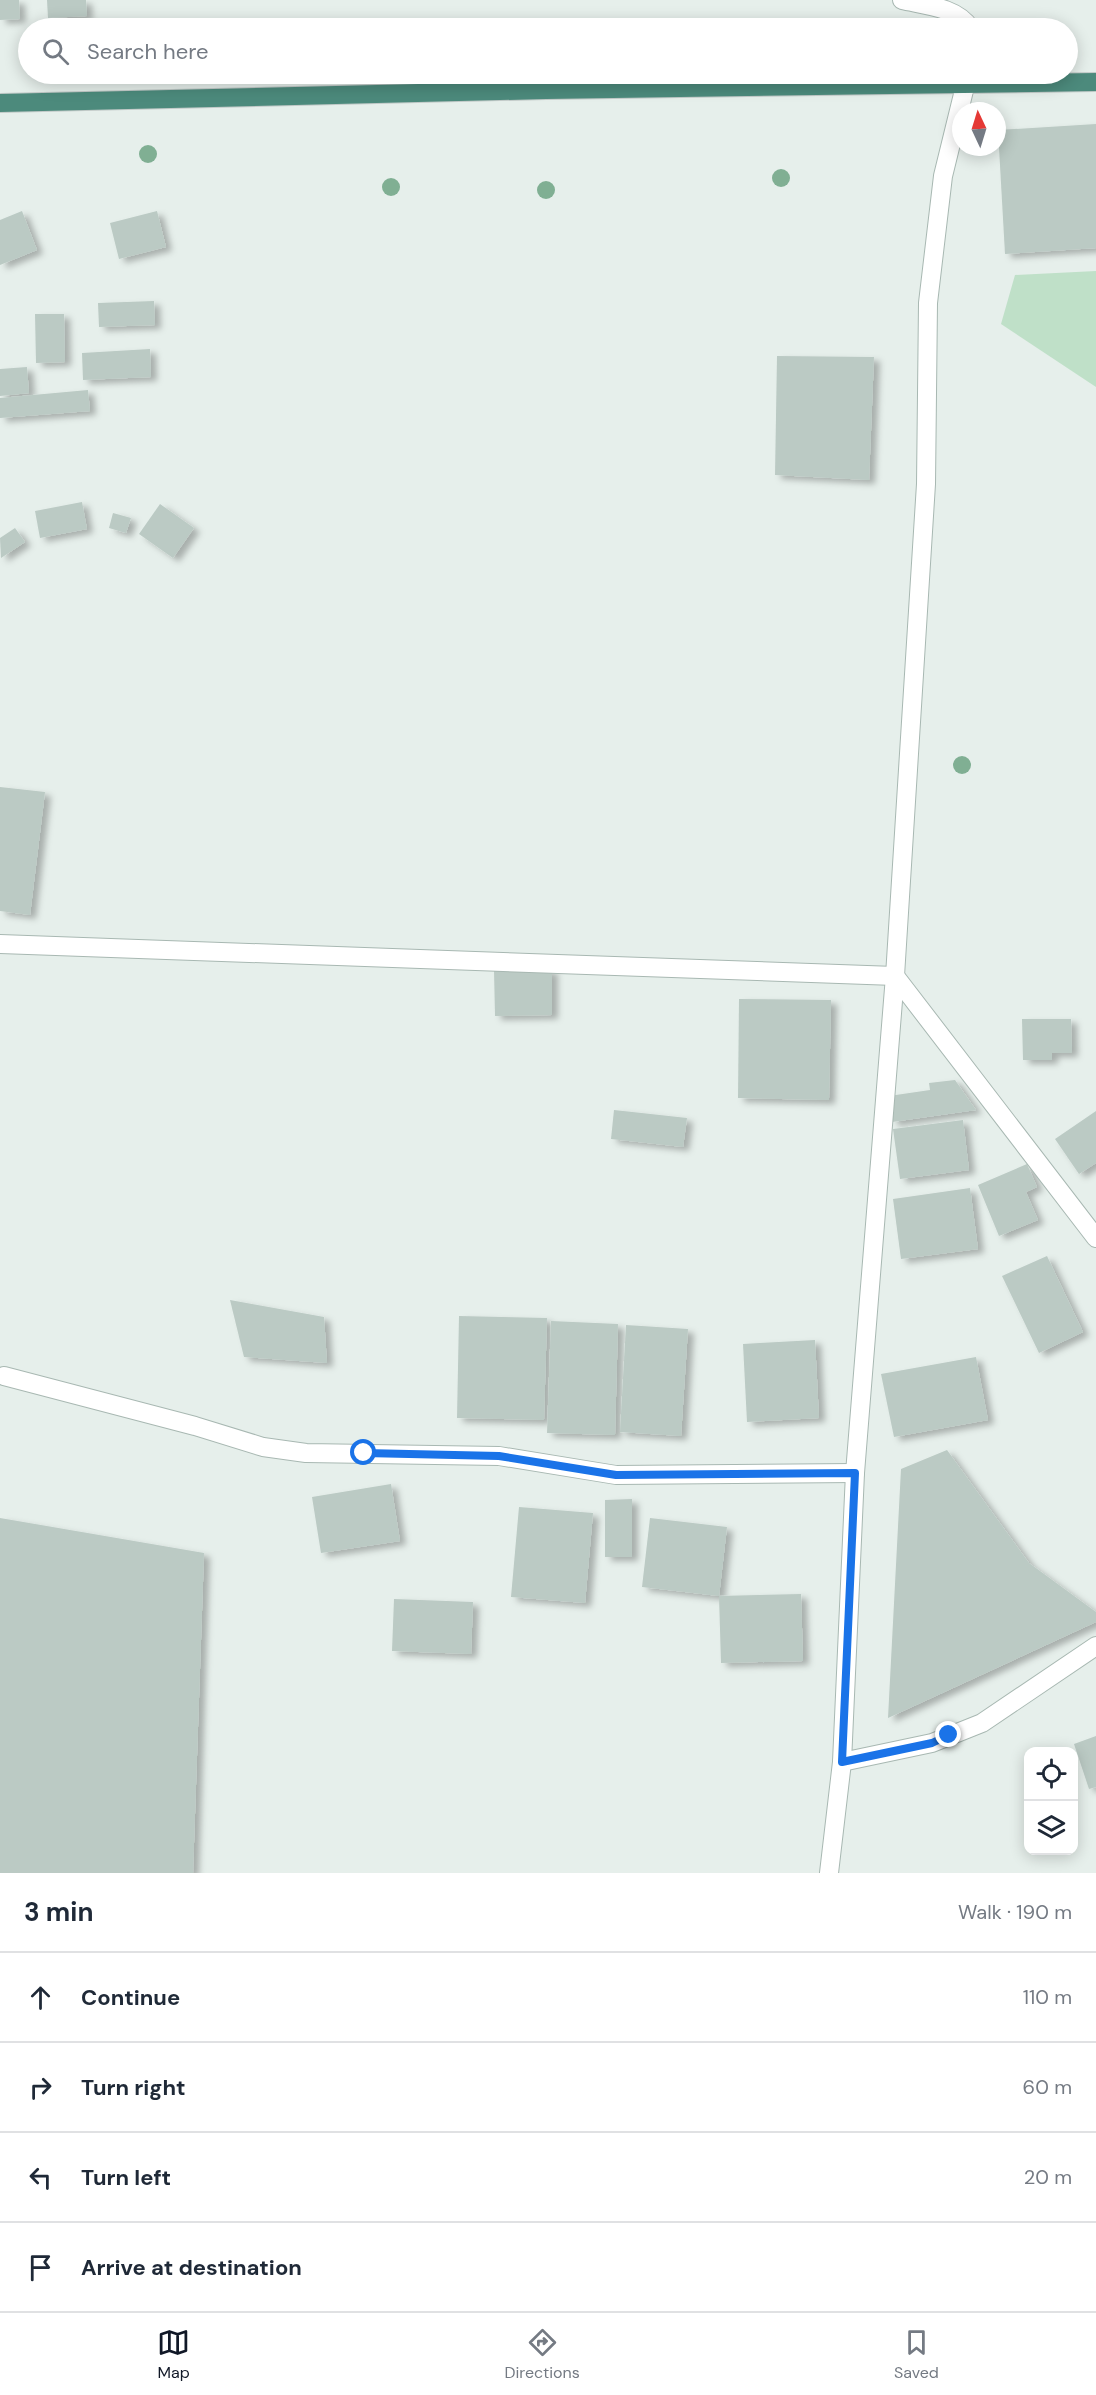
<!DOCTYPE html>
<meta charset="utf-8">
<style>
:root{--surface:#fff;--page:#f6f6f7;--text:#1f2937;--muted:#747a83;--line:#e0e1e3;--accent:#111827}
body{margin:0;font-family:"DM Sans",sans-serif;background:var(--page);color:var(--text)}
.controls{position:absolute;right:18px;bottom:18px;display:grid;overflow:hidden;border-radius:12px;box-shadow:0 3px 15px #0003}
.controls button{width:54px;height:54px;display:grid;place-items:center;padding:0;border:0;border-bottom:2px solid var(--line);background:var(--surface);color:var(--text);font:30px sans-serif}
.compass{position:absolute;left:952px;top:102px;width:54px;height:54px;border-radius:50%;background:var(--surface);box-shadow:0 3px 15px #0003;rotate:356deg}
.stop{position:absolute;width:18px;height:18px;margin:-14px;border:4px solid #1a73e8;border-radius:50%;background:#fff}
.stop.end{background:#1a73e8;border-color:#fff;box-shadow:0 2px 6px #0008}
.list{margin:0;padding:0;list-style:none}
h2{display:flex;justify-content:space-between;align-items:center;height:78px;margin:0;padding:0 24px;font-size:26px}
h2 small{font-size:20px;font-weight:400;color:var(--muted)}
.list li{display:grid;grid-template-columns:39px 1fr auto;gap:18px;align-items:center;box-sizing:border-box;height:90px;padding:0 24px;border-top:2px solid var(--line)}
.list b{display:block;font-size:22px;white-space:nowrap}
.list em{font-size:20px;font-style:normal;color:var(--muted)}
.icon{flex:none;width:33px;height:33px;fill:none;stroke:currentColor;stroke-width:2;stroke-linecap:round;stroke-linejoin:round}
.map{position:relative;flex:none;width:1096px;height:1873px;overflow:hidden}
.search{position:absolute;background:var(--surface);box-shadow:0 3px 15px #0003;left:18px;right:18px;top:18px;height:66px;display:flex;align-items:center;gap:15px;box-sizing:border-box;padding:0 21px;border-radius:33px;color:var(--muted);font-size:22px}
.sheet{height:438px;background:var(--surface)}
nav{display:flex;justify-content:space-around;align-items:center;box-sizing:border-box;height:84px;border-top:2px solid var(--line);background:var(--surface);font-size:16px;color:var(--muted)}
nav a{display:grid;justify-items:center;gap:3px}
nav .on{color:var(--accent)}
.map>svg:first-child{display:block}
.green{fill:#bfe0c8}
.building{fill:#bbcac4;filter:url(#shadow)}
.lines{fill:none;stroke-linecap:round;stroke-linejoin:round}
.minor-casing{stroke:#a8b8b2;stroke-width:20}
.trunk-casing{stroke:#c2cac8;stroke-width:20}
.minor{stroke:#fff;stroke-width:18}
.trunk{stroke:#4c8a7c;stroke-width:18}
.tree{fill:#80af93}
.route{stroke:#1a73e8;stroke-width:8}
</style>
<div class="map">
<svg width="1096" height="1873" viewBox="0 0 1096 1873">
<defs>
<filter id="shadow"><feDropShadow dx="6" dy="4" stdDeviation="3" flood-color="#0004"/></filter>
</defs>
<rect width="100%" height="100%" fill="#e6efeb"/>
<!-- green -->
<polygon class="green" points="1096,271 1096,387 1001,324 1015,275"/>
<!-- building -->
<g class="building">
<polygon points="0,0 19,0 20,19 0,20"/>
<polygon points="47,0 86,0 87,16 48,18"/>
<polygon points="1096,124 1096,248 1005,254 998,130"/>
<polygon points="22,211 37,250 0,265 0,220"/>
<polygon points="157,211 166,247 119,259 110,223"/>
<polygon points="154,301 155,325 99,327 98,303"/>
<polygon points="35,314 64,314 65,362 36,363"/>
<polygon points="150,349 151,377 83,380 82,353"/>
<polygon points="777,356 874,357 869,480 775,475"/>
<polygon points="27,367 29,393 0,396 0,369"/>
<polygon points="88,390 90,411 0,418 0,398"/>
<polygon points="82,502 87,529 40,538 35,511"/>
<polygon points="160,504 194,528 173,558 139,534"/>
<polygon points="113,513 131,518 126,533 109,528"/>
<polygon points="15,528 25,542 1,558 0,538"/>
<polygon points="0,787 45,792 30,915 0,911"/>
<polygon points="552,969 552,1015 495,1016 494,970"/>
<polygon points="739,999 831,1000 829,1100 738,1098"/>
<polygon points="1022,1019 1071,1019 1072,1053 1052,1053 1052,1060 1023,1060"/>
<polygon points="955,1080 976,1110 892,1122 889,1096 930,1090 929,1083"/>
<polygon points="614,1110 687,1118 683,1147 611,1139"/>
<polygon points="1096,1111 1096,1163 1079,1174 1055,1139"/>
<polygon points="963,1120 969,1170 900,1179 893,1129"/>
<polygon points="1027,1164 1037,1187 1026,1192 1038,1220 999,1236 978,1185"/>
<polygon points="970,1188 978,1249 901,1259 893,1199"/>
<polygon points="1047,1256 1083,1332 1039,1353 1002,1276"/>
<polygon points="230,1300 324,1317 327,1363 244,1357"/>
<polygon points="459,1316 547,1318 544,1420 457,1418"/>
<polygon points="551,1321 618,1324 615,1435 547,1433"/>
<polygon points="626,1325 688,1329 681,1436 620,1432"/>
<polygon points="815,1340 819,1418 747,1422 743,1344"/>
<polygon points="976,1357 988,1420 894,1437 881,1374"/>
<polygon points="947,1450 1029,1563 1096,1612 1096,1622 888,1718 901,1469"/>
<polygon points="391,1484 400,1541 321,1553 312,1497"/>
<polygon points="632,1499 632,1557 605,1557 605,1500"/>
<polygon points="519,1507 593,1513 585,1603 511,1597"/>
<polygon points="0,1518 204,1553 193,1873 0,1873"/>
<polygon points="650,1518 727,1527 719,1596 642,1587"/>
<polygon points="801,1594 803,1661 721,1663 719,1596"/>
<polygon points="394,1599 473,1602 471,1654 392,1651"/>
<polygon points="1096,1736 1096,1787 1089,1789 1074,1744"/>
</g>
<g class="lines">
<defs>
<g id="minor">
<path d="M 902,0 C 924,5 957,7 970,28"/>
<polyline points="0,944 895,976 1096,1238"/>
<polyline points="4,1376 195,1426 263,1447 306,1453 499,1456 616,1475 855,1473"/>
<polyline points="842,1762 932,1743 982,1723 1096,1646"/>
<polyline points="829,1873 842,1762 855,1473 895,976 926,484 928,303 943,176 968,74"/>
</g>
<polyline id="trunk" points="0,103 546,90 1096,82"/>
</defs>
<!-- minor casing -->
<use href="#minor" class="minor-casing"/>
<!-- trunk casing -->
<use href="#trunk" class="trunk-casing"/>
<!-- minor -->
<use href="#minor" class="minor"/>
<!-- trunk -->
<use href="#trunk" class="trunk"/>
</g>
<!-- trees -->
<g class="tree">
<circle cx="148" cy="154" r="9"/>
<circle cx="781" cy="178" r="9"/>
<circle cx="391" cy="187" r="9"/>
<circle cx="546" cy="190" r="9"/>
<circle cx="962" cy="765" r="9"/>
</g>
<g class="lines">
<!-- route -->
<polyline class="route" points="364,1453 499,1456 616,1475 855,1473 842,1762 932,1743 949,1735"/>
</g>
</svg>
<div class="controls">
<button><svg class="icon" aria-label="locate" viewBox="0 0 24 24"><circle cx="12" cy="12" r="6"/><path d="M12 2v4M12 18v4M2 12h4M18 12h4"/></svg></button>
<button><svg class="icon" aria-label="layers" viewBox="0 0 24 24"><path d="M12 4l9 5-9 5-9-5zM3 14l9 5 9-5"/></svg></button>
</div>
<svg class="compass" viewBox="-18 -18 36 36"><path d="M0-13l5 13h-10z" fill="#e53935"/><path d="M0 13l5-13h-10z" fill="#747a83"/></svg>
<div class="stop" style="left:364px;top:1453px"></div>
<div class="stop end" style="left:949px;top:1735px"></div>
<div class="search"><svg class="icon" aria-label="search" viewBox="0 0 24 24"><circle cx="10" cy="10" r="6"/><path d="M15 15l6 6"/></svg>Search here</div>
</div>
<section class="sheet">
<h2>3 min<small>Walk · 190 m</small></h2>
<ul class="list">
<li><svg class="icon" aria-label="ahead" viewBox="0 0 24 24"><path d="M12 20V5M6 11l6-6 6 6"/></svg><div><b>Continue</b></div><em>110 m</em></li>
<li><svg class="icon" aria-label="right" viewBox="0 0 24 24"><path d="M7 20v-9h11M14 6l5 5-5 5"/></svg><div><b>Turn right</b></div><em>60 m</em></li>
<li><svg class="icon" aria-label="left" viewBox="0 0 24 24"><path d="M17 20v-9H6M10 6l-5 5 5 5"/></svg><div><b>Turn left</b></div><em>20 m</em></li>
<li><svg class="icon" aria-label="arrive" viewBox="0 0 24 24"><path d="M6 21V4h12l-3 4 3 4H6"/></svg><div><b>Arrive at destination</b></div></li>
</ul>
</section>
<nav>
<a class="on"><svg class="icon" aria-label="map" viewBox="0 0 24 24"><path d="M3 6l6-2 6 2 6-2v14l-6 2-6-2-6 2zM9 4v14M15 6v14"/></svg>Map</a>
<a><svg class="icon" aria-label="directions" viewBox="0 0 24 24"><path d="M12 3l9 9-9 9-9-9zM9 14v-3h6M13 9l2 2-2 2"/></svg>Directions</a>
<a><svg class="icon" aria-label="saved" viewBox="0 0 24 24"><path d="M7 4h10v16l-5-4-5 4z"/></svg>Saved</a>
</nav>
